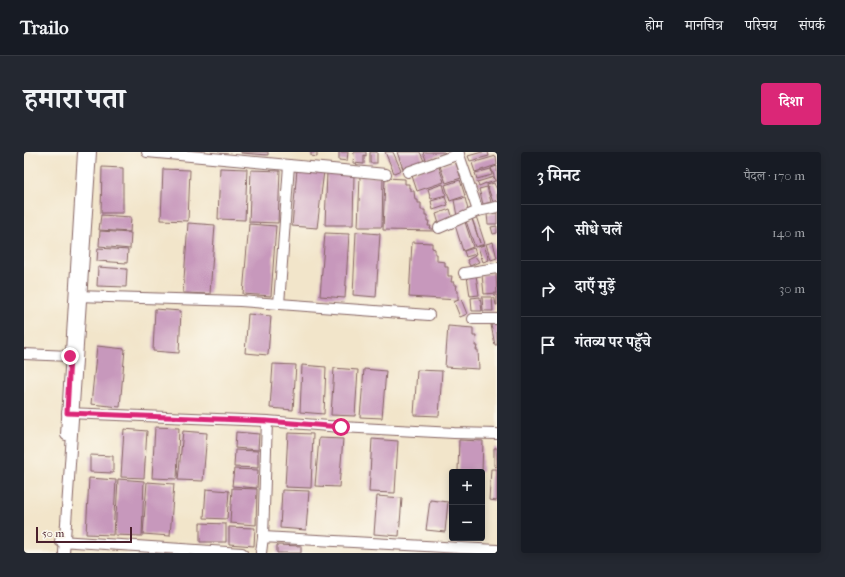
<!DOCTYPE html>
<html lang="hi">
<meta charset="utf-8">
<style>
:root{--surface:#171b24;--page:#242831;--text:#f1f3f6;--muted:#9ea1a6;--line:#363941;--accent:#db2777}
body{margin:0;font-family:"IM FELL French Canon","Noto Serif Devanagari",serif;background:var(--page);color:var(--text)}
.controls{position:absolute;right:12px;bottom:12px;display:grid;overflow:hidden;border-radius:4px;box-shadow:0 2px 10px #0003}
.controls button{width:36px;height:36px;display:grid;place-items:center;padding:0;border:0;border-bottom:1px solid var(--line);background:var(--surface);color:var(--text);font:20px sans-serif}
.scale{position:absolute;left:12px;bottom:10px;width:96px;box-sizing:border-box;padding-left:4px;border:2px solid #4a1f2b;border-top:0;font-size:11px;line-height:14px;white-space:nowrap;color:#4a1f2b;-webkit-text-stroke:3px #fbf7ec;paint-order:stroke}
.stop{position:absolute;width:12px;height:12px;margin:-9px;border:3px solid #db2777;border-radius:50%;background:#fff}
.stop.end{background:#db2777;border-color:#fff;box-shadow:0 1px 4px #0008}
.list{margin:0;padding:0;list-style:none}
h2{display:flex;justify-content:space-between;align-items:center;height:52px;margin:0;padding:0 16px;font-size:17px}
h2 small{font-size:13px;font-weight:400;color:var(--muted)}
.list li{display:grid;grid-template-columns:26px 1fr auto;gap:12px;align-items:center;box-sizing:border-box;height:56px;padding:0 16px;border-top:1px solid var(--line)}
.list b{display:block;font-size:15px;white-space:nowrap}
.list em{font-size:13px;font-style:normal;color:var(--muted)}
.icon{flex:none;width:22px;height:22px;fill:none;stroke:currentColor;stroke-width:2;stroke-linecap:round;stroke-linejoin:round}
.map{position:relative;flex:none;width:473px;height:401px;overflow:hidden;border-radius:4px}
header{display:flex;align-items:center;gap:24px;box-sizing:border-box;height:56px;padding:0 20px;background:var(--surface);border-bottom:1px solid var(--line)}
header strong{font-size:19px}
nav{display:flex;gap:22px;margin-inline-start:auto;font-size:14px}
.intro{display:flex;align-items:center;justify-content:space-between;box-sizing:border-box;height:96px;padding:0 24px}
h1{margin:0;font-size:28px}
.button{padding:10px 18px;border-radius:4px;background:var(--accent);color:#fff;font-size:14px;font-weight:700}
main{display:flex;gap:24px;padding:0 24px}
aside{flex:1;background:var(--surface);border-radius:4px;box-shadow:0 2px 10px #0003}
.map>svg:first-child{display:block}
.building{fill:#c798bc}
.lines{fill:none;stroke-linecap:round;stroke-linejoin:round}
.street-casing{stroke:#856463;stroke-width:12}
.street{stroke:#fff;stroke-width:10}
.route{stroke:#db2777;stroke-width:5}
</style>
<header>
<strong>Trailo</strong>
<nav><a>होम</a><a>मानचित्र</a><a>परिचय</a><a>संपर्क</a></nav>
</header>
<div class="intro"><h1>हमारा पता</h1><a class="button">दिशा</a></div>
<main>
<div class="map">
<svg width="473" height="401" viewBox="0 0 473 401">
<rect width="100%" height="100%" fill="#fbf7ec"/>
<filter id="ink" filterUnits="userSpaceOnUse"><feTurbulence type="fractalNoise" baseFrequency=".025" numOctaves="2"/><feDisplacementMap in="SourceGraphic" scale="8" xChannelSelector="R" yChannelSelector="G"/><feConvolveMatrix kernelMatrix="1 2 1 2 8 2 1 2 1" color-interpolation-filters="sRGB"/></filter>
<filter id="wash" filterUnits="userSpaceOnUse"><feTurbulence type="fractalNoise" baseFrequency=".012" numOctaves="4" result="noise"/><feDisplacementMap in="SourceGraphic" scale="16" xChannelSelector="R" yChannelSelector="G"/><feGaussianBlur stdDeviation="0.9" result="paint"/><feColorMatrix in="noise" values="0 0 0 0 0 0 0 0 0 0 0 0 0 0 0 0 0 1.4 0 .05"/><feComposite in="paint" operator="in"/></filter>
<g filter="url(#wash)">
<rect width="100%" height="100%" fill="#f2e5ca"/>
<g id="blocks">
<!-- building -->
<g class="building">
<polygon points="217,0 244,0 244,3 217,1"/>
<polygon points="287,0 293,0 293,5 287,4"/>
<polygon points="315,0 324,0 323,9 315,8"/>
<polygon points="330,0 342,0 342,4 340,3 340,12 329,11"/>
<rect x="346" y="0" width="7" height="11"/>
<polygon points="361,0 369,0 377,18 370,21"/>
<polygon points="373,0 396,0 400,9 379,17"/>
<polygon points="399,0 420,0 421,1 402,8"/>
<polygon points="458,0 464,0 465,4 446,9 444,4"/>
<polygon points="472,4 473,13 451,20 448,11"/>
<polygon points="431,9 437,26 422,31 416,14"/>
<polygon points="414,12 420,30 393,39 387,21"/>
<polygon points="473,14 473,32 467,16"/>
<polygon points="78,15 99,16 99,61 77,61"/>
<polygon points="196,16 223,17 221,68 194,67"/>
<polygon points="139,17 166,18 164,69 137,68"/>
<polygon points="273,17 300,19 293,76 268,74"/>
<polygon points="467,17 468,23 453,27 451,21"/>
<polygon points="227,18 256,19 254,71 225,70"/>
<polygon points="303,20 330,21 329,73 301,73"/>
<polygon points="336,24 359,25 358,75 334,75"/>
<polygon points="470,25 471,29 462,32 462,31 455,34 453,30"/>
<polygon points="361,26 381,27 381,32 385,32 385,36 387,36 387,39 390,39 391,48 394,48 394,51 397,51 397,58 401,58 401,63 403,63 403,69 405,69 404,74 407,74 406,77 412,77 412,79 359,78"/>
<polygon points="436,28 441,44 426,49 421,33"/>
<polygon points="470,31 473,38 473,48 469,50 463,33"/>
<polygon points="419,32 422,43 407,47 404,37"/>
<polygon points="463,35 467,50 459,52 455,37"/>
<polygon points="421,45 424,53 409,58 407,49"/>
<polygon points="441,46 445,62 433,64 430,48"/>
<polygon points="426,57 429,67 415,72 412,62"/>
<polygon points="473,61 473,72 464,72 463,62"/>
<polygon points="77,63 107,65 106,80 75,78"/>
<polygon points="452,64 461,92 451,95 442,69 448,67 456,91 448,66"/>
<polygon points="441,70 449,95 439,99 431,73"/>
<polygon points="164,71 191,73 186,142 159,141"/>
<polygon points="225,72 252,74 247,144 219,142"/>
<polygon points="473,74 473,81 469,82 467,75"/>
<polygon points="76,79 107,81 106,97 75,94"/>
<polygon points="332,80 356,82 352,145 329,143"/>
<polygon points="301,81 325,82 321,146 296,144"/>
<polygon points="388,90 408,91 408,96 411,97 411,102 413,102 413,109 421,110 421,115 424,115 424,124 428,124 427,130 430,130 430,133 433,133 432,138 434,139 434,148 385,145"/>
<polygon points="469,90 473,106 467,108 462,92"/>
<polygon points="460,93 465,108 459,110 454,95"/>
<polygon points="74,96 104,98 103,111 73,109"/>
<polygon points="450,96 452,102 442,105 440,99"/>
<polygon points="451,104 455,110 446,114 443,108"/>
<polygon points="74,115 103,117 102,135 73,134"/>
<polygon points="472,121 473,141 460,142 458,123"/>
<polygon points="452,123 455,143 446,144 443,124"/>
<polygon points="470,143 473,143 473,153 472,153"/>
<polygon points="456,145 458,159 448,159 447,146"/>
<polygon points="458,145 468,145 469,159 459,159"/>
<polygon points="437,147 443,162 436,165 430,150"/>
<polygon points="131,157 157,159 155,201 129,199"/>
<polygon points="224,162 247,164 244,203 221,201"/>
<polygon points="473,172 473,193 471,193 467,173"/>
<polygon points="424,174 449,176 449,184 452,184 451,194 453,194 452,198 454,198 455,217 421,215"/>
<polygon points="73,194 101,197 96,255 67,252"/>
<polygon points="249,212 272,213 269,258 246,256"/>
<polygon points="278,213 302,215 300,262 276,260"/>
<polygon points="310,216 334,218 331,264 307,263"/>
<polygon points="340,217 362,219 358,266 336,265"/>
<polygon points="393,218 418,219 415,264 390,263"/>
<polygon points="131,275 155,276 153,327 128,326"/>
<polygon points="100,277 123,279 120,326 97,325"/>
<polygon points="159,279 183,281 179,329 154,328"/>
<polygon points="212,280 235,282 234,298 211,296"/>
<polygon points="264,281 289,282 287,336 261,335"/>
<polygon points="295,286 319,287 315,335 291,334"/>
<polygon points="348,287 374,289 371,341 345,340"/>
<polygon points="435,288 459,289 458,320 434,319"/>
<polygon points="470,296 473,296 473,315 470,314"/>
<polygon points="211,298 234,299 234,316 210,315"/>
<polygon points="66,303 89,304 89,321 66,320"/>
<polygon points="210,317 234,318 233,336 208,334"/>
<polygon points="467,317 473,317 473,349 465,348"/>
<polygon points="65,326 92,328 89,383 62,382"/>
<polygon points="94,327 120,329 118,384 91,383"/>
<polygon points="123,330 150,332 146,384 119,382"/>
<polygon points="208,336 233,337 232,373 206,371"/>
<polygon points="182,337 205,339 203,367 180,366"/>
<polygon points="258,338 285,339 282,378 256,376"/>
<polygon points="353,344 378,346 375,384 350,382"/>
<polygon points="406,348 424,350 421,380 402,378"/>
<polygon points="176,371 202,372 202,390 176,390"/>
<polygon points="205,375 231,376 230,394 205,392"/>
<polygon points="253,393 277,394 277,401 253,401"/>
</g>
</g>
</g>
<g filter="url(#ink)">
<use href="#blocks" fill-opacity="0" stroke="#856463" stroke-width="1"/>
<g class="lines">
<defs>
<g id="street">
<polyline points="123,0 362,22"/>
<polyline points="434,0 454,59 473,55"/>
<polyline points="384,20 435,2"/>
<polyline points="415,76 454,59"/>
<polyline points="440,121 473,116"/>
<polyline points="52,144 216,149 405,163"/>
<polyline points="255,152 265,13"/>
<polyline points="449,167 473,167"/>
<polyline points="0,202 46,204"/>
<polyline points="43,261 243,269 317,275 430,281 473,282"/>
<polyline points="42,283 59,0"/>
<polyline points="239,385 243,269"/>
<polyline points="36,389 218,401"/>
<polyline points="40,401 67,0"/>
<polyline points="237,401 239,385 473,398"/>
</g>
</defs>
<!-- street casing -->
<use href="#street" class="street-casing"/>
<!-- street -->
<use href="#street" class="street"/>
</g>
</g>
<g class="lines" filter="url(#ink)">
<!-- route -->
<polyline class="route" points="46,204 43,261 243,269 317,275"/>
</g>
</svg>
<div class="controls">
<button>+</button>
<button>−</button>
</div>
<div class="scale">50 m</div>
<div class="stop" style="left:317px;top:275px"></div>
<div class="stop end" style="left:46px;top:204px"></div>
</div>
<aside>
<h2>3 मिनट<small>पैदल · 170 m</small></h2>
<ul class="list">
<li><svg class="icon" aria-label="ahead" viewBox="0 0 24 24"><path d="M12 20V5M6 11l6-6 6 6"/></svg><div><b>सीधे चलें</b></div><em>140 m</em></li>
<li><svg class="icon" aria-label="right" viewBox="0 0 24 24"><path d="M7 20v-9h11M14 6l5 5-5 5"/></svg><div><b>दाएँ मुड़ें</b></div><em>30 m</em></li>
<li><svg class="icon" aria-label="arrive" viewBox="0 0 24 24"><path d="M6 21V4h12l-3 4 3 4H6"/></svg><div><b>गंतव्य पर पहुँचे</b></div></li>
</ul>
</aside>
</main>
